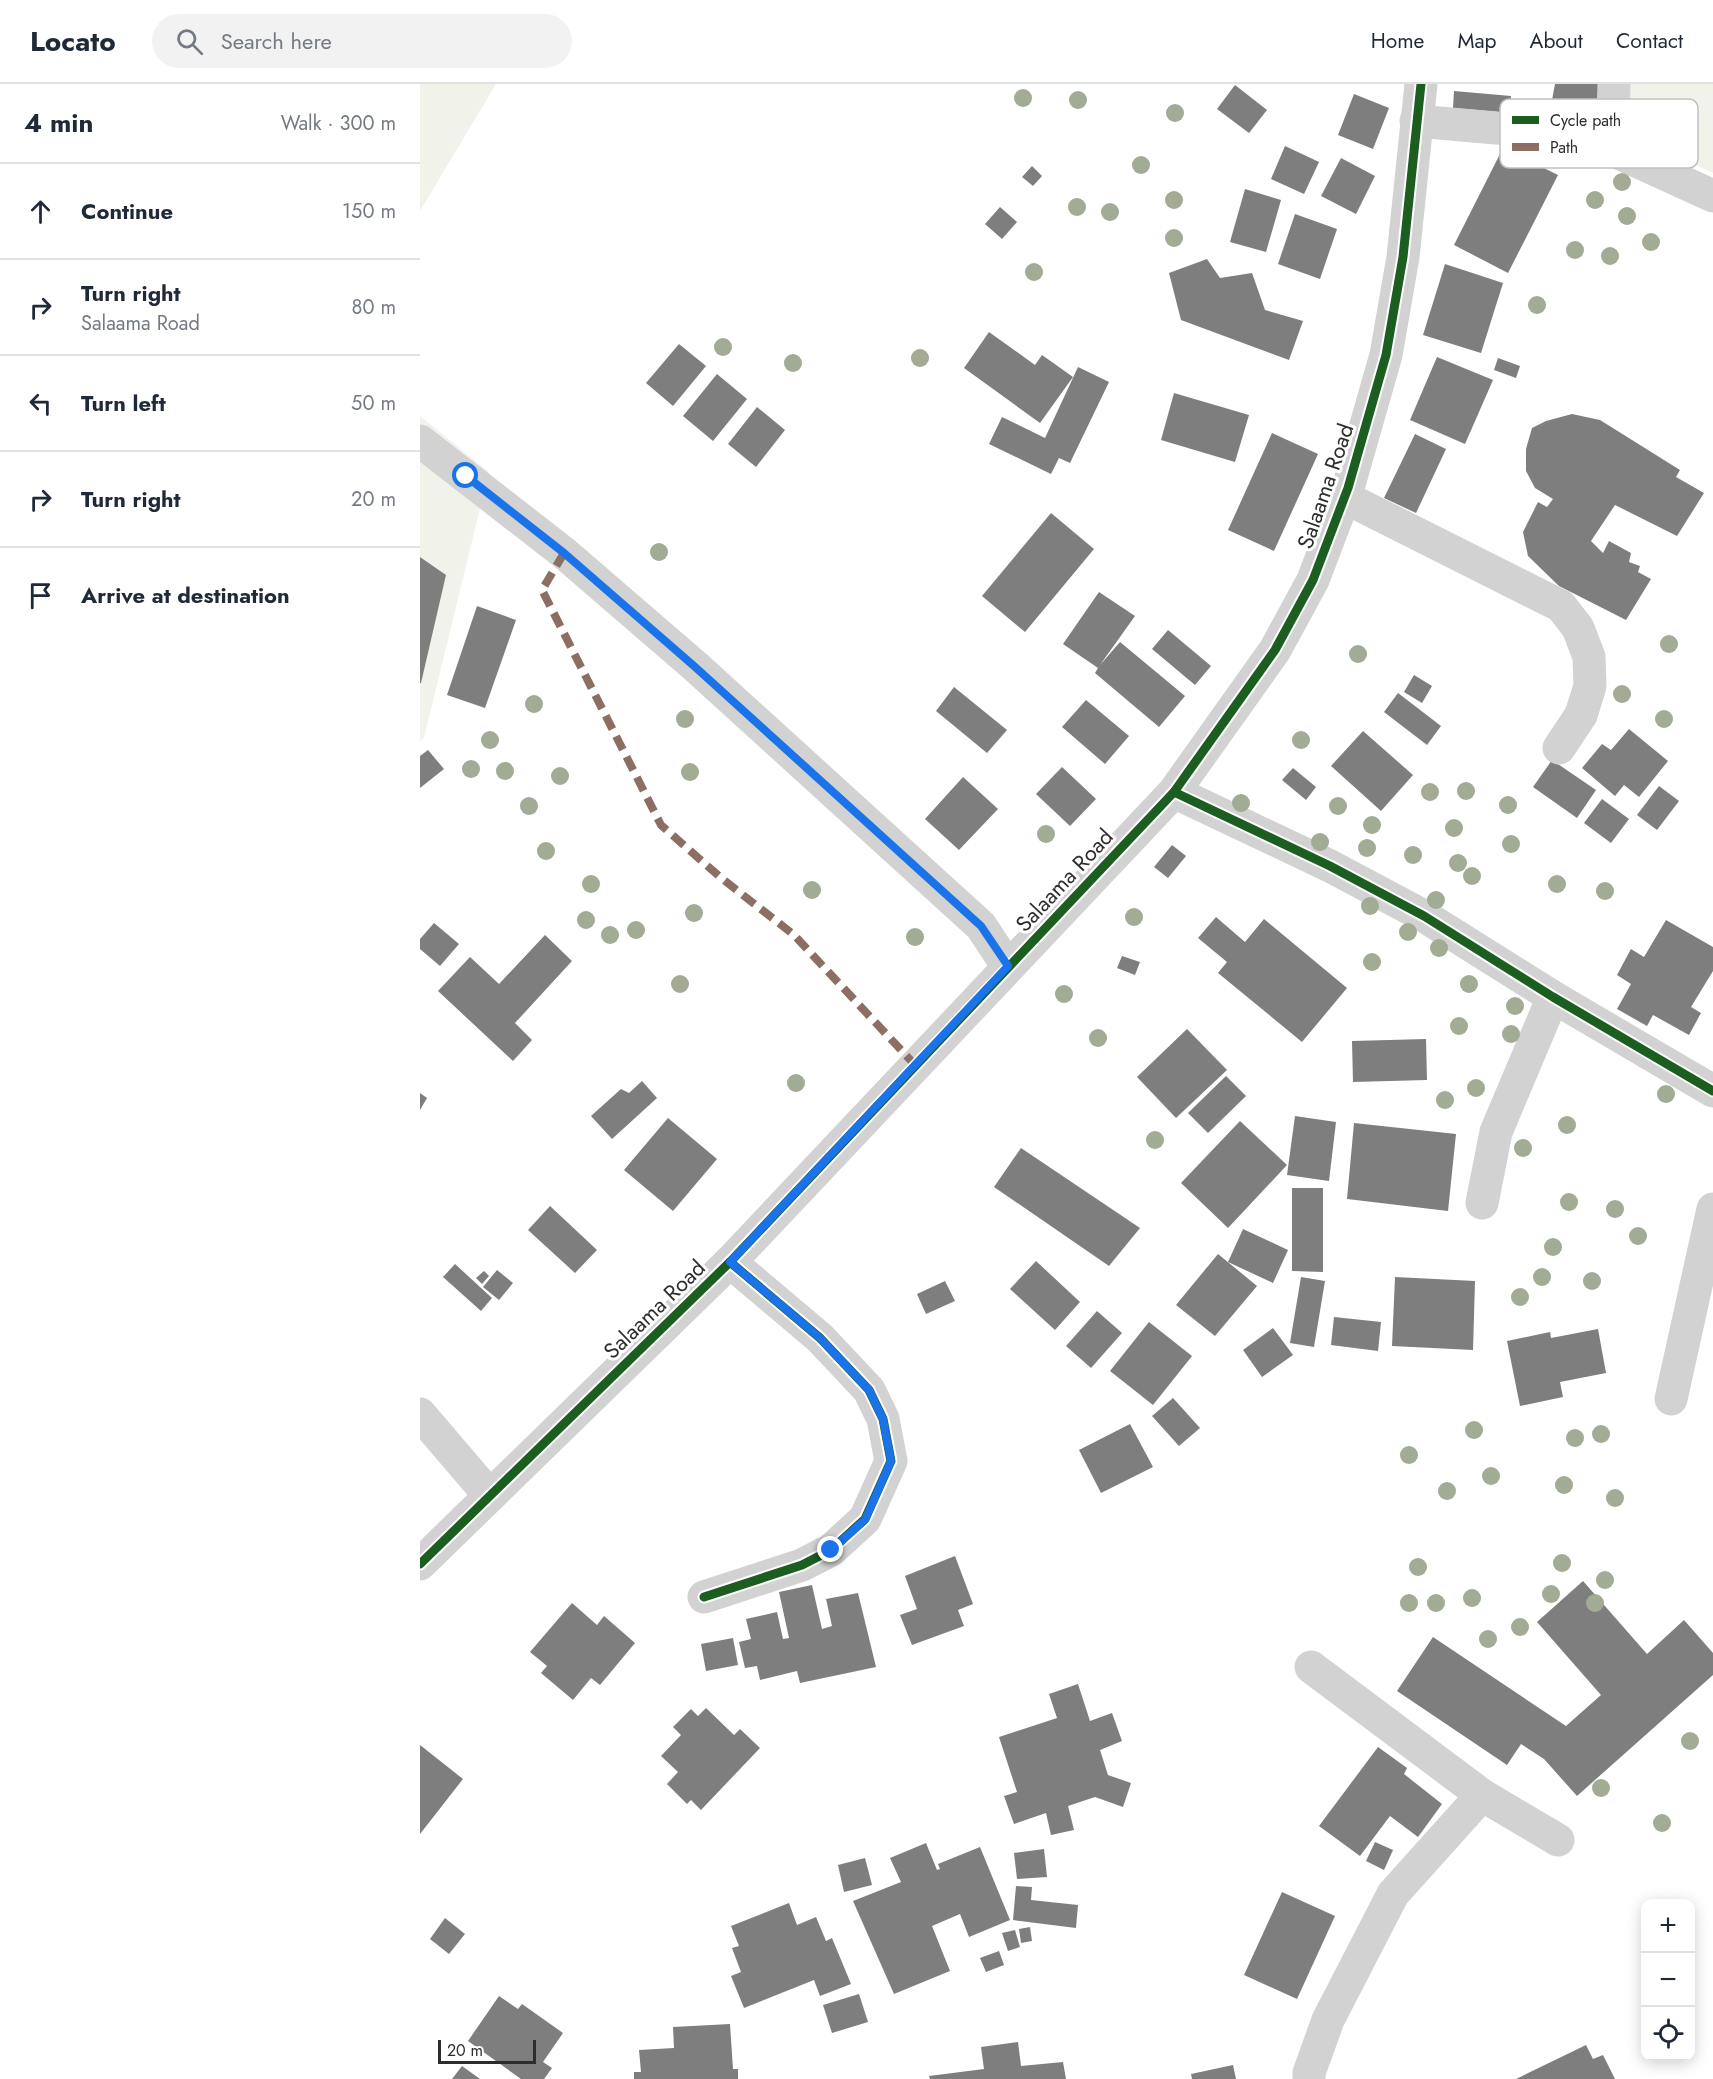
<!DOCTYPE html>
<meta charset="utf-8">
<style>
:root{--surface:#fff;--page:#f2f2f3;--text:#1f2937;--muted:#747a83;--line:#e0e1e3}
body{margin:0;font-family:Jost,sans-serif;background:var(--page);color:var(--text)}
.controls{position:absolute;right:18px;bottom:18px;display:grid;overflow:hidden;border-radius:12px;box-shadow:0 3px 15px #0003}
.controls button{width:54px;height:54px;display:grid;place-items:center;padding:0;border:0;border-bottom:2px solid var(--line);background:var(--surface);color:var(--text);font:30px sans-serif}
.scale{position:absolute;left:18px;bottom:15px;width:98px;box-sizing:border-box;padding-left:6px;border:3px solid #2d2d2d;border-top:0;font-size:16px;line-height:21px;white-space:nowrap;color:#2d2d2d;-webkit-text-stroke:4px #fff;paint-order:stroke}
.stop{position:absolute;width:18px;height:18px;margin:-14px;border:4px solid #1a73e8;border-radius:50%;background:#fff}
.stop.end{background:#1a73e8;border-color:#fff;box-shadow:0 2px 6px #0008}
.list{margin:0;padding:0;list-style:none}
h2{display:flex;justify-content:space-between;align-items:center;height:78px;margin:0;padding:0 24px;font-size:26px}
h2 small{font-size:20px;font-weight:400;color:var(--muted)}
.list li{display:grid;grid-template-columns:39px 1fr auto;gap:18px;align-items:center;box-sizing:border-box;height:96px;padding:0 24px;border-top:2px solid var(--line)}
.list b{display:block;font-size:22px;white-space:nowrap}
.list p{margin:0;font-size:20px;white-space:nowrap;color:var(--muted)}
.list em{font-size:20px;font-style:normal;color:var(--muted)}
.icon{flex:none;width:33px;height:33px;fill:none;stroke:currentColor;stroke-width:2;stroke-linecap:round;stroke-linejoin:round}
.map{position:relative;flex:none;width:1293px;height:1995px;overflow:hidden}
header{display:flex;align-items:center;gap:36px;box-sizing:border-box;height:84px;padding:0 30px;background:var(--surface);border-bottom:2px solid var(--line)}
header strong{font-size:28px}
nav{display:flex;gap:33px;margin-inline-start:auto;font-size:21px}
.search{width:420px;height:54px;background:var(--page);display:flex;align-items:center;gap:15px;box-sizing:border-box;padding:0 21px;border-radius:33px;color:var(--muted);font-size:22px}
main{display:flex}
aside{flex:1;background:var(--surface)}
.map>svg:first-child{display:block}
.green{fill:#f1f3eb}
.building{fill:#7e7e7e}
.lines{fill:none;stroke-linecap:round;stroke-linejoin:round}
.minor{stroke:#d2d2d2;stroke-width:33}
.quiet{stroke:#8d6e63;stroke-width:8;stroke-dasharray:15 8;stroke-linecap:butt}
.cycleway-casing{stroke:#fff;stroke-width:13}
.cycleway{stroke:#1b5e20;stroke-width:9}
.tree{fill:#a2ab93}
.route{stroke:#1a73e8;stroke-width:8}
.labels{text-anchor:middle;stroke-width:6;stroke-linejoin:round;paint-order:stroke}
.street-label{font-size:22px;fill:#2d2d2d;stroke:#fff}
.key{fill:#fff;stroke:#c0c0c0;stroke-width:1.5}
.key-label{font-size:16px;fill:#2d2d2d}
</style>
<header>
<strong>Locato</strong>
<div class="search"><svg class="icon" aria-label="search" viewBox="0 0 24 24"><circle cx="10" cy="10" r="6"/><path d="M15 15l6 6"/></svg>Search here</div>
<nav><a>Home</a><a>Map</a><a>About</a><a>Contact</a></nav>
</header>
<main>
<aside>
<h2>4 min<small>Walk · 300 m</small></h2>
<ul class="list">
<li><svg class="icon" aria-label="ahead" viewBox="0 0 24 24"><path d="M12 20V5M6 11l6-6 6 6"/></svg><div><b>Continue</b></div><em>150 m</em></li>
<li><svg class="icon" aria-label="right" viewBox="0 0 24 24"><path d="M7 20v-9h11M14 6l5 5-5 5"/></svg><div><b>Turn right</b><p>Salaama Road</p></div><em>80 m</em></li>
<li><svg class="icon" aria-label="left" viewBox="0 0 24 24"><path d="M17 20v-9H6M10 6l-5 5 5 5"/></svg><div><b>Turn left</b></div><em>50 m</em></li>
<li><svg class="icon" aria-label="right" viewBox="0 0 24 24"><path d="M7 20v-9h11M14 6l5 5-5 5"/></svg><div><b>Turn right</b></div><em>20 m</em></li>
<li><svg class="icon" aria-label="arrive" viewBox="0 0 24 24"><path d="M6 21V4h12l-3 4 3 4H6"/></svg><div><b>Arrive at destination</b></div></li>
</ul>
</aside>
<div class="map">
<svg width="1293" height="1995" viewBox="0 0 1293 1995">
<rect width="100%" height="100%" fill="#fff"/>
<!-- green -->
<g class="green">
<polygon points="0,0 76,0 0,127"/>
<polygon points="1207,0 1293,0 1293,89 1206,49"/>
<polygon points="0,332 69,388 4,654 0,657"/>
</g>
<!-- building -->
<g class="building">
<polygon points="1135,0 1180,0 1172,38 1130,27"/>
<polygon points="815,1 847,26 829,49 797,25"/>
<polygon points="1034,7 1091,12 1090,29 1033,24"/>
<polygon points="934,10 969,24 953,65 918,51"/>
<polygon points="865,62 899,78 884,110 851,95"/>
<polygon points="1083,64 1138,91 1088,189 1034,161"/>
<polygon points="921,74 955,92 936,130 901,112"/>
<polygon points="612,82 622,92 613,102 602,93"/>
<polygon points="825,105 861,116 846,168 810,158"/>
<polygon points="580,123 597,138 582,155 565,140"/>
<polygon points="875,130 917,145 900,195 858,180"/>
<polygon points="787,175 800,194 832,189 845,226 883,237 869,276 761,236 749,189"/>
<polygon points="1025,180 1083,199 1061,269 1003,251"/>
<polygon points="569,248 615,281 622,271 653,293 620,339 544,284"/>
<polygon points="259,260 286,282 253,322 226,299"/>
<polygon points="1017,273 1073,296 1045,360 990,336"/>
<polygon points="1078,274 1100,282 1096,294 1074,286"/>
<polygon points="658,283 689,298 650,379 639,374 631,390 569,360 582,333 625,354"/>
<polygon points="297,290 327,315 293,357 263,332"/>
<polygon points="754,309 829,331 815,378 741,356"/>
<polygon points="337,323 365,346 336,383 308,360"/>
<polygon points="1152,330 1180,336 1260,386 1256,393 1284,409 1257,452 1195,421 1171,457 1183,469 1189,457 1211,469 1209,478 1220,482 1218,488 1231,495 1206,536 1139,502 1108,472 1103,448 1118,418 1127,423 1133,415 1115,404 1106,387 1106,365 1112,344 1126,337"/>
<polygon points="852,349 898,370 854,467 808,446"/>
<polygon points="995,350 1026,365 996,429 964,414"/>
<polygon points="631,429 674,465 605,548 562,512"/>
<polygon points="0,473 26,491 1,599 0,599"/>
<polygon points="679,508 715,532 680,581 700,558 765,612 739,643 675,589 678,584 643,560"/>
<polygon points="57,522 96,536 65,624 27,611"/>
<polygon points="748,546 791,582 775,601 732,565"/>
<polygon points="994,591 1012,602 1002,619 984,608"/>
<polygon points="534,603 587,646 567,669 516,627"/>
<polygon points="978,609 1021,642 1007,661 964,628"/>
<polygon points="666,616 709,652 685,680 642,643"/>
<polygon points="1209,645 1248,677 1219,713 1204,701 1195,712 1162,684 1182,660 1191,666"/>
<polygon points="943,647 993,691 961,727 911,682"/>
<polygon points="8,666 24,685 0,704 0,672"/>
<polygon points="1132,676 1176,706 1157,734 1113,703"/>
<polygon points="642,683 676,715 650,742 616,710"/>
<polygon points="873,684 896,703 886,716 862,696"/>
<polygon points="543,693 578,725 539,766 505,735"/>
<polygon points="1239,702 1259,717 1237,746 1217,731"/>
<polygon points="1182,715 1209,735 1191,759 1164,739"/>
<polygon points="752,761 766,772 748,794 734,783"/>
<polygon points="796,833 825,858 844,835 927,904 882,958 798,889 807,878 778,854"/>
<polygon points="1246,836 1293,863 1293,887 1271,923 1281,929 1269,951 1233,931 1227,942 1197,925 1211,900 1197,891 1211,865 1224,873"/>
<polygon points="14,839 39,860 20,882 0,865 0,855"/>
<polygon points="125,851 152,877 95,939 112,956 93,977 18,907 50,873 79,900"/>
<polygon points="702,872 720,878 715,891 697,884"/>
<polygon points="767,945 807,986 756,1034 717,993"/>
<polygon points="1006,955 1007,996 933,998 932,957"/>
<polygon points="806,992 826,1012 788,1049 768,1029"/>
<polygon points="222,997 237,1014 192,1055 171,1032 201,1005 209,1009"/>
<polygon points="0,1009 7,1014 0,1026"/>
<polygon points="875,1032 916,1038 909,1097 867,1091"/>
<polygon points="248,1034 297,1075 253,1127 204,1086"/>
<polygon points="820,1037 867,1081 808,1144 761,1099"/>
<polygon points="934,1039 1036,1050 1028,1127 927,1115"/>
<polygon points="601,1064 720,1144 689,1182 574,1103"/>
<polygon points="872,1104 903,1104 903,1188 872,1187"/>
<polygon points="130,1122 177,1166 155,1189 108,1146"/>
<polygon points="823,1145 868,1166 853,1199 808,1178"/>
<polygon points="798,1170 837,1202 795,1252 756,1221"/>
<polygon points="616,1177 660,1218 635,1246 590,1205"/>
<polygon points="35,1180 72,1214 61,1227 23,1193"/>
<polygon points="77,1186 93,1199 79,1216 63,1203"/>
<polygon points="64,1187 69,1192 62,1200 56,1194"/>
<polygon points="881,1193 905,1197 894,1263 870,1259"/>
<polygon points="975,1193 1055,1197 1053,1266 972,1262"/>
<polygon points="525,1197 535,1217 506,1230 497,1210"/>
<polygon points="677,1227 702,1249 671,1284 646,1262"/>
<polygon points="914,1233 961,1238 958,1267 911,1261"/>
<polygon points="729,1238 772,1272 733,1321 690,1287"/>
<polygon points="853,1244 873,1271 842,1293 823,1266"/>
<polygon points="1178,1245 1186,1289 1140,1298 1143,1313 1100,1322 1087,1257 1130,1248 1131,1254"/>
<polygon points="753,1314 780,1344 759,1362 732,1332"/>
<polygon points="710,1340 733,1383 681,1409 659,1366"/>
<polygon points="535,1472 553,1520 538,1526 544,1542 492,1561 480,1531 497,1525 485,1492"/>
<polygon points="1163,1497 1227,1570 1264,1536 1293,1569 1293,1591 1157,1712 1124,1675 1101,1660 1087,1681 977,1607 1013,1553 1146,1642 1181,1611 1117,1538"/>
<polygon points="392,1501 402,1545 412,1542 406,1515 438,1509 456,1583 380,1599 377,1587 340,1596 337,1582 325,1584 319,1558 331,1555 326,1535 357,1528 363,1555 369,1554 359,1508"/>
<polygon points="152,1519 177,1541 184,1532 215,1559 180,1601 171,1594 153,1616 121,1589 127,1582 110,1568"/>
<polygon points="313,1554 318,1581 286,1587 281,1560"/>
<polygon points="658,1600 670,1637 692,1629 702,1657 680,1666 688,1691 711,1699 703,1723 675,1713 648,1722 654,1746 631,1751 626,1729 594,1740 584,1712 597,1708 579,1653 637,1634 629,1610"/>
<polygon points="286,1624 314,1651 320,1645 340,1664 281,1726 271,1716 267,1720 247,1700 258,1688 241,1672 261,1651 253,1643 271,1625 278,1632"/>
<polygon points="0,1661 43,1695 0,1750"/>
<polygon points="958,1663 987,1684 984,1690 1022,1720 998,1753 970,1732 940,1772 899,1742"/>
<polygon points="955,1758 973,1766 964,1786 946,1777"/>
<polygon points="506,1759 517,1786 520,1785 518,1780 560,1763 590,1836 549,1853 540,1830 512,1842 530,1887 474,1910 433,1817 481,1798 470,1774"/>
<polygon points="624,1765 627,1793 597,1795 594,1769"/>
<polygon points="445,1774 452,1801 424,1808 418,1781"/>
<polygon points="596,1802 612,1803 611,1816 658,1821 656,1844 593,1836"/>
<polygon points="862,1808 915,1832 877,1915 824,1891"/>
<polygon points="369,1819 377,1841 396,1833 406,1857 412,1854 431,1900 400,1912 394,1896 324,1924 311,1892 321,1888 312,1864 319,1862 311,1842"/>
<polygon points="25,1834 45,1850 29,1870 10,1855"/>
<polygon points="610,1843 612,1857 601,1859 599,1845"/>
<polygon points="595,1846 600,1863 588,1867 582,1849"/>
<polygon points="579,1867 584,1881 566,1888 560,1874"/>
<polygon points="439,1910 448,1938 412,1949 403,1921"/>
<polygon points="79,1912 98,1925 102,1920 143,1949 123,1978 132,1984 124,1995 101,1995 48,1957"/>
<polygon points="310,1940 313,1985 318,1985 318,1995 214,1995 214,1988 221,1988 219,1966 254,1964 253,1943"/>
<polygon points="598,1958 601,1982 643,1978 646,1995 510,1995 509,1992 564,1985 561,1963"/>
<polygon points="1166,1961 1173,1975 1183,1971 1195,1995 1096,1995"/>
<polygon points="813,1981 816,1995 772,1995 771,1990"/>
<polygon points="42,1982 60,1995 32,1995"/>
</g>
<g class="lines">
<!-- minor -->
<g class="minor">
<polyline points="996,37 1133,49 1164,55 1192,66 1293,112"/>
<polyline points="1192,66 1194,0"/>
<polyline points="0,357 144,469 275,582 561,842 588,883"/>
<polyline points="924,413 1141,522 1158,544 1169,573 1170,602 1161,631 1139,664"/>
<polyline points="754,708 910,782 1004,832 1133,913 1293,1007"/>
<polyline points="1062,1119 1076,1048 1133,913"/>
<polyline points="1251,1315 1293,1125"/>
<polyline points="0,1330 70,1412"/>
<polyline points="0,1480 310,1178 754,708 855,566 893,496 928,404 966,271 983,173 1001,0"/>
<polyline points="284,1513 382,1481 411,1466 445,1435 471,1377 463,1335 449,1306 400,1254 310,1178"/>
<polyline points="891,1583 1062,1711 1138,1756"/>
<polyline points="889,1995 889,1989 908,1936 973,1810 1062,1711"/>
</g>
<!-- quiet -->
<polyline class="quiet" points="144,469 122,506 241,741 300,793 374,851 495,981"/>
<defs>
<g id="cycleway">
<polyline points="754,708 910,782 1004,832 1133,913 1293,1007"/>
<polyline points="0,1480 310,1178 754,708 855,566 893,496 928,404 966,271 983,173 1001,0"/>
<polyline points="284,1513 382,1481 411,1466 445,1435 471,1377 463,1335 449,1306 400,1254 310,1178"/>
</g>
</defs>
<!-- cycleway casing -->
<use href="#cycleway" class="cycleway-casing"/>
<!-- cycleway -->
<use href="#cycleway" class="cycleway"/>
</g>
<!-- trees -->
<g class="tree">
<circle cx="603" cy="14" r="9"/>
<circle cx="658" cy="16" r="9"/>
<circle cx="755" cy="29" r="9"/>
<circle cx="721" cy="81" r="9"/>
<circle cx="1202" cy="98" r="9"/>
<circle cx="754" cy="116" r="9"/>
<circle cx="1175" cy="116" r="9"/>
<circle cx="657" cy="123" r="9"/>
<circle cx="690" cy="128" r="9"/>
<circle cx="1207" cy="132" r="9"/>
<circle cx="754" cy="154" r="9"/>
<circle cx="1231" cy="158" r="9"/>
<circle cx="1155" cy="166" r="9"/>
<circle cx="1190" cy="172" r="9"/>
<circle cx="614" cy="188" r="9"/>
<circle cx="1117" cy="221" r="9"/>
<circle cx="303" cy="263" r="9"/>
<circle cx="500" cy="274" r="9"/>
<circle cx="373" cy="279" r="9"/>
<circle cx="239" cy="468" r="9"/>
<circle cx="1249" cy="560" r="9"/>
<circle cx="938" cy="570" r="9"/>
<circle cx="1202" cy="610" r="9"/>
<circle cx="114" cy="620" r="9"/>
<circle cx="265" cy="635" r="9"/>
<circle cx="1244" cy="635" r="9"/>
<circle cx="70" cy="656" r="9"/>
<circle cx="881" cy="656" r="9"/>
<circle cx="51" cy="685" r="9"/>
<circle cx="85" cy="687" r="9"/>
<circle cx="270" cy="688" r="9"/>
<circle cx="140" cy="692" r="9"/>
<circle cx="1046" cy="707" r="9"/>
<circle cx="1010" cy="708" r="9"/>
<circle cx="821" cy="719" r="9"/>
<circle cx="1088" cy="721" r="9"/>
<circle cx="109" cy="722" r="9"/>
<circle cx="918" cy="722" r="9"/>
<circle cx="952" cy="741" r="9"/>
<circle cx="1034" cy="744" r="9"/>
<circle cx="626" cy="750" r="9"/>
<circle cx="900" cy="758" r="9"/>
<circle cx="1091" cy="760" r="9"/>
<circle cx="947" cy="764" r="9"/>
<circle cx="126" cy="767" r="9"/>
<circle cx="993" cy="771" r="9"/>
<circle cx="1038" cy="779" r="9"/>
<circle cx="1052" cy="792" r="9"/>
<circle cx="171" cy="800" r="9"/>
<circle cx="1137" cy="800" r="9"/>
<circle cx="392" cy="806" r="9"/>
<circle cx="1185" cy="807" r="9"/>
<circle cx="1016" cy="816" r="9"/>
<circle cx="950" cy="822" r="9"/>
<circle cx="274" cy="829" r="9"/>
<circle cx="714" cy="833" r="9"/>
<circle cx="166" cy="836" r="9"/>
<circle cx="216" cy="846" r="9"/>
<circle cx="988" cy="848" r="9"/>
<circle cx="190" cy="851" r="9"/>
<circle cx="495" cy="853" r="9"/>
<circle cx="1019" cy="864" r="9"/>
<circle cx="952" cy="878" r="9"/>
<circle cx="260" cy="900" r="9"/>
<circle cx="1049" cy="900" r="9"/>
<circle cx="644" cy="910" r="9"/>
<circle cx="1095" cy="922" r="9"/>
<circle cx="1039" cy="942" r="9"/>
<circle cx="1091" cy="950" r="9"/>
<circle cx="678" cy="954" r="9"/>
<circle cx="376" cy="999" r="9"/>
<circle cx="1056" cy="1004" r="9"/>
<circle cx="1246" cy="1010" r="9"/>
<circle cx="1025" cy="1016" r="9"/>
<circle cx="1147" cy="1041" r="9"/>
<circle cx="735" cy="1056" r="9"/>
<circle cx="1103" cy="1064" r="9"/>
<circle cx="1149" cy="1118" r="9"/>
<circle cx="1195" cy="1125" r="9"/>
<circle cx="1218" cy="1152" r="9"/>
<circle cx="1133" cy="1163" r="9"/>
<circle cx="1122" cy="1193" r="9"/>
<circle cx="1172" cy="1197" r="9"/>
<circle cx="1100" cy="1213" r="9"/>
<circle cx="1054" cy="1346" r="9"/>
<circle cx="1181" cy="1350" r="9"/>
<circle cx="1155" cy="1354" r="9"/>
<circle cx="989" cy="1371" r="9"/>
<circle cx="1071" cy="1392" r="9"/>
<circle cx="1144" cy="1401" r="9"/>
<circle cx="1027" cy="1407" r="9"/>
<circle cx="1195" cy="1414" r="9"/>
<circle cx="1142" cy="1479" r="9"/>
<circle cx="998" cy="1483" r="9"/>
<circle cx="1185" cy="1496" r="9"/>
<circle cx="1131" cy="1510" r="9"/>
<circle cx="1052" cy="1514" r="9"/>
<circle cx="989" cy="1519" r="9"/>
<circle cx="1016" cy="1519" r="9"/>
<circle cx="1175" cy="1519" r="9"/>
<circle cx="1100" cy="1543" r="9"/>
<circle cx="1068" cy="1555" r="9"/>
<circle cx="1270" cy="1657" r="9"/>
<circle cx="1181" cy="1704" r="9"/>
<circle cx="1242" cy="1739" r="9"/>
</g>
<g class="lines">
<!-- route -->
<polyline class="route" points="46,392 144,469 274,582 561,842 588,882 310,1178 400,1254 449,1306 463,1335 471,1377 445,1436 411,1466"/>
</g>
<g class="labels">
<!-- street labels -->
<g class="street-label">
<text transform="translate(905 402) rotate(-71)" y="8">Salaama Road</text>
<text transform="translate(644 796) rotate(-47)" y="8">Salaama Road</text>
<text transform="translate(234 1225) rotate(-44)" y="8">Salaama Road</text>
</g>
</g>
<!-- legend -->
<rect x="1080" y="15" width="198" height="69" rx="9" class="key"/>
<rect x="1092" y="32" width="27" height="8" fill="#1b5e20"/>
<rect x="1092" y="59" width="27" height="8" fill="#8d6e63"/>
<g class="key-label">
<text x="1130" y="42">Cycle path</text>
<text x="1130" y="69">Path</text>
</g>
</svg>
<div class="controls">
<button>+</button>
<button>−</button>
<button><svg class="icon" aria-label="locate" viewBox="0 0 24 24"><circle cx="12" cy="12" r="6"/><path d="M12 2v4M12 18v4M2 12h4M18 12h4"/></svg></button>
</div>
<div class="scale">20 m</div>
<div class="stop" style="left:46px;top:392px"></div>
<div class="stop end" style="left:411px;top:1466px"></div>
</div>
</main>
